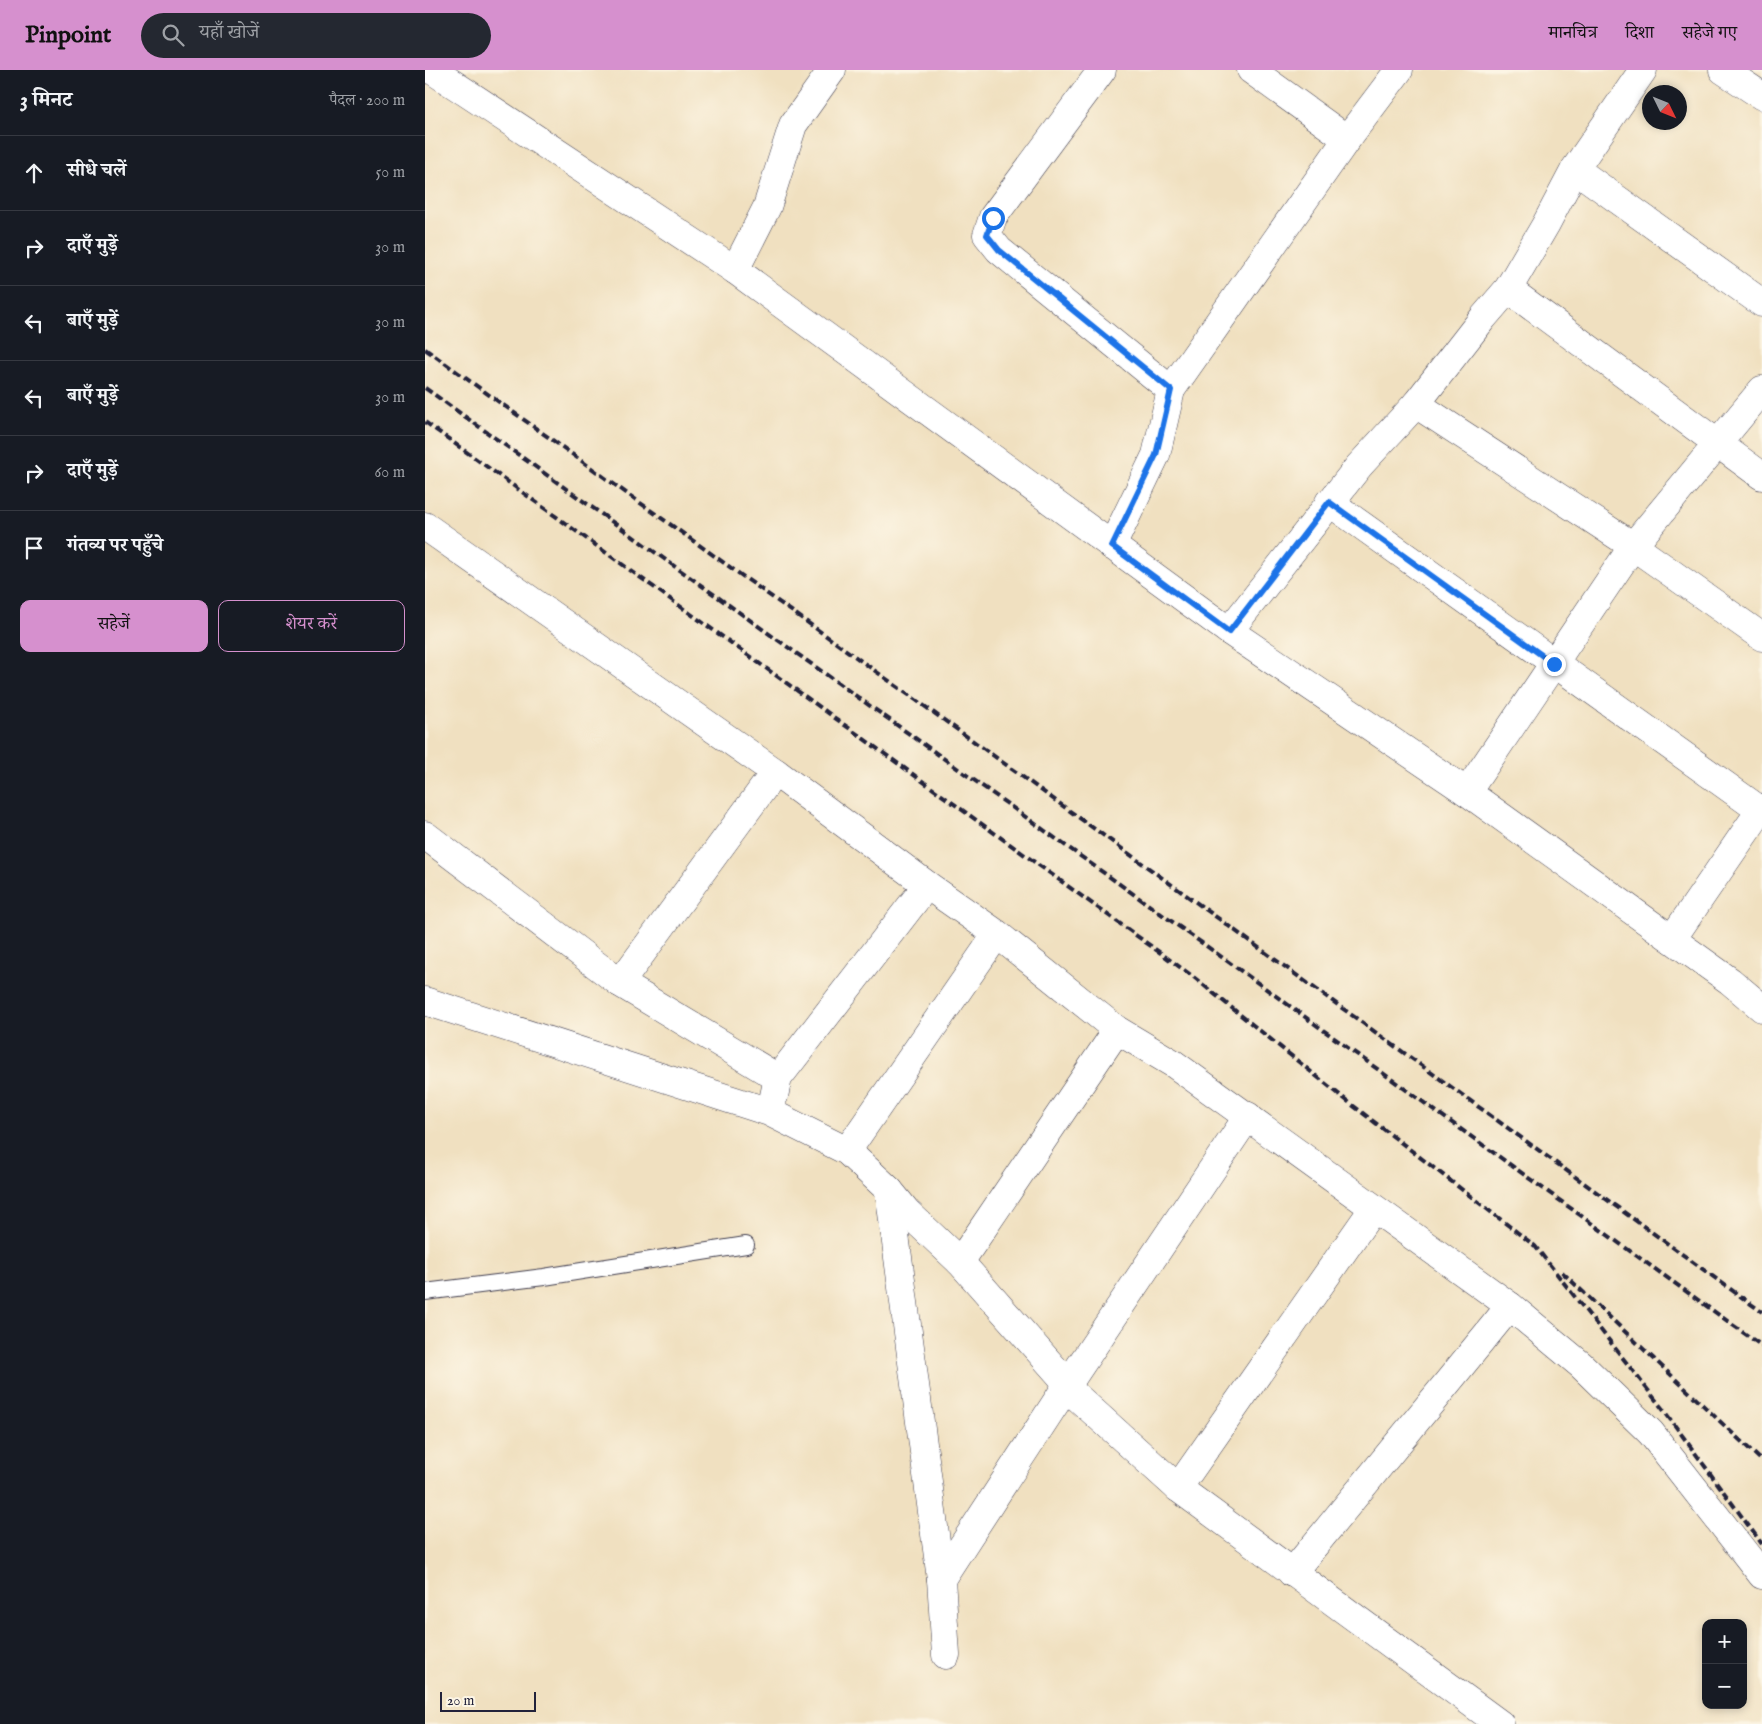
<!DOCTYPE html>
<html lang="hi">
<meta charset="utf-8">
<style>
:root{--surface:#171b24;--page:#242831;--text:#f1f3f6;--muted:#9ea1a6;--line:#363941;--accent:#d690ce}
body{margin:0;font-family:"IM FELL English","Noto Serif Devanagari",serif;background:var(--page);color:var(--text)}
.controls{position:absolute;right:15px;bottom:15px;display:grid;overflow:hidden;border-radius:10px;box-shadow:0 2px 8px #0003}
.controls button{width:45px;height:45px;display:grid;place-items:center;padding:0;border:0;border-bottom:1px solid var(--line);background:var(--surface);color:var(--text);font:25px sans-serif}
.compass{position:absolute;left:1217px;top:15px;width:45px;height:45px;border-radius:50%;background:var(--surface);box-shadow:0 2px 8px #0003;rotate:133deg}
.scale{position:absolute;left:15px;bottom:12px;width:96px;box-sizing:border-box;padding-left:5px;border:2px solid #22223b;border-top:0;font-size:14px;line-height:18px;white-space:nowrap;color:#22223b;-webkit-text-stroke:4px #fcf5e5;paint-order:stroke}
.stop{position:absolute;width:15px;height:15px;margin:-11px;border:4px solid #1a73e8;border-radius:50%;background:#fff}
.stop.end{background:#1a73e8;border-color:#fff;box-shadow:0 1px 5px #0008}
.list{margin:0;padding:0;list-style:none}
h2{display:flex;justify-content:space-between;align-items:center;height:65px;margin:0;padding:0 20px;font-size:21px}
h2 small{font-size:16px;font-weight:400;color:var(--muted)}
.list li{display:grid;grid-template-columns:32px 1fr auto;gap:15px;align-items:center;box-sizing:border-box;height:75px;padding:0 20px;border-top:1px solid var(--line)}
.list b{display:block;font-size:19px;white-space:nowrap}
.list em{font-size:16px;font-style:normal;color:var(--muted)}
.actions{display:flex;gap:10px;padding:15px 20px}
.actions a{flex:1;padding:11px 0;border:1px solid var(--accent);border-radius:10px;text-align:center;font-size:18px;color:var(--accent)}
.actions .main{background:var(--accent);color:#111}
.icon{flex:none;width:28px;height:28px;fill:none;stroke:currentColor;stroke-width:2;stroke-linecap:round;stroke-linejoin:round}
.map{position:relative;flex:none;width:1337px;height:1654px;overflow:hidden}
header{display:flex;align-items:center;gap:30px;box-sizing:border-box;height:70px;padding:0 25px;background:var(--accent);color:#111}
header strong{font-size:24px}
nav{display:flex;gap:28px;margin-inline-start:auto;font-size:18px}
.search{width:350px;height:45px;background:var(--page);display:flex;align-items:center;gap:12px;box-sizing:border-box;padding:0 18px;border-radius:28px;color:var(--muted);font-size:19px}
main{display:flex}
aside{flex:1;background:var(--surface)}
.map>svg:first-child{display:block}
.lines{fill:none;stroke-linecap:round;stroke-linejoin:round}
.lane-casing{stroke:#413e4f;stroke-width:18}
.street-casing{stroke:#413e4f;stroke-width:29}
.lane{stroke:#fff;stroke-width:16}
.street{stroke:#fff;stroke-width:28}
.rail{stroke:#22223b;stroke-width:4;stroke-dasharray:8 4;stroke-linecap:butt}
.route{stroke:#1a73e8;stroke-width:6}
</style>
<header>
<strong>Pinpoint</strong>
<div class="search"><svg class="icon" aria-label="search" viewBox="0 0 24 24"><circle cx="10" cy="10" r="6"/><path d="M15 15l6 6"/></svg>यहाँ खोजें</div>
<nav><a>मानचित्र</a><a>दिशा</a><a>सहेजे गए</a></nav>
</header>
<main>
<aside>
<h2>3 मिनट<small>पैदल · 200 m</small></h2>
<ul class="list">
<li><svg class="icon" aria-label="ahead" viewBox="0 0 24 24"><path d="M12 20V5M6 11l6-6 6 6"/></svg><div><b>सीधे चलें</b></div><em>50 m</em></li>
<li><svg class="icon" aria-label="right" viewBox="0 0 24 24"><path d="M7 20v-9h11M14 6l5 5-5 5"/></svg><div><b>दाएँ मुड़ें</b></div><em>30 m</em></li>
<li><svg class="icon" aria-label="left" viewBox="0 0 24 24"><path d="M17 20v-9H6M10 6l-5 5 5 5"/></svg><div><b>बाएँ मुड़ें</b></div><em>30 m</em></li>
<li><svg class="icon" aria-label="left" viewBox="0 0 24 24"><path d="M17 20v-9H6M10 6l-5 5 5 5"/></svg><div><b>बाएँ मुड़ें</b></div><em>30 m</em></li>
<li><svg class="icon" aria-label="right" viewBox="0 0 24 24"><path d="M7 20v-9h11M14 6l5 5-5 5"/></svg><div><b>दाएँ मुड़ें</b></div><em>60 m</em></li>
<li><svg class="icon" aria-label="arrive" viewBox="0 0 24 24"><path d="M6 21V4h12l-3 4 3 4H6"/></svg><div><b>गंतव्य पर पहुँचे</b></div></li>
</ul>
<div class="actions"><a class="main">सहेजें</a><a>शेयर करें</a></div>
</aside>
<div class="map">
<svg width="1337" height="1654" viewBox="0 0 1337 1654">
<rect width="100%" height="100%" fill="#fcf5e5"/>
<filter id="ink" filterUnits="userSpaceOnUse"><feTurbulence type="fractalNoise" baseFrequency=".02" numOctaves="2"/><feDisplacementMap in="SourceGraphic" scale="10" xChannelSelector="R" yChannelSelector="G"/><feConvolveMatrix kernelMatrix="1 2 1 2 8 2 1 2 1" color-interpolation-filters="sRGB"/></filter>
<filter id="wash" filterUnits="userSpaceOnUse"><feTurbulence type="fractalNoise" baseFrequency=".0096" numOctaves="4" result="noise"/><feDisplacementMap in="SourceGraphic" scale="20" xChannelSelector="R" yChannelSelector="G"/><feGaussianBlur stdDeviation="1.12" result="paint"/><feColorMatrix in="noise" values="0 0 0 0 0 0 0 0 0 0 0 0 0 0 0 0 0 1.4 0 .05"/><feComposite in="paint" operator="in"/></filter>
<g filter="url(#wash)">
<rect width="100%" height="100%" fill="#f0e0c0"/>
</g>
<g filter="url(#ink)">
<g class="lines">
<defs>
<polyline id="lane" points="0,1222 119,1207 321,1175"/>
<g id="street">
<polyline points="7,0 310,200 804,561 1042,722 1305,911 1337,938"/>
<polyline points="677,0 568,147 562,165 574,180 746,320"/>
<polyline points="826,0 922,69"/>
<polyline points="1298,0 1337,26"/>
<polyline points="1150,99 1337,233"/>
<polyline points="310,200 342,137 368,55 407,0"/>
<polyline points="1083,219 1337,406"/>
<polyline points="991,334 1208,476 1337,567"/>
<polyline points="904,432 1335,740"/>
<polyline points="0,456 350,702 502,815 572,864 692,960 749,994 1085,1236 1156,1295 1226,1363 1337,1505"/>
<polyline points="687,476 731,385 746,320 922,69 974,0"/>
<polyline points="804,561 934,396 991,334 1058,248 1083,219 1121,154 1150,99 1218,0"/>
<polyline points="1042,722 1208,476 1337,320"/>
<polyline points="0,765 195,913 353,1008"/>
<polyline points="1247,869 1337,738"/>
<polyline points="195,913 350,702"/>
<polyline points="0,931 344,1042 422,1081 464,1120 482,1142 535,1192 643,1314 650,1325 753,1418 1075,1654"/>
<polyline points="349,1026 353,1008 502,815"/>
<polyline points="422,1081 572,864"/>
<polyline points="464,1120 516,1509 521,1585"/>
<polyline points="535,1192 692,960"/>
<polyline points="753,1418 948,1139"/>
<polyline points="867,1503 1085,1236"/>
<polyline points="516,1509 643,1314 823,1046"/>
</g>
</defs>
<!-- lane casing -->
<use href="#lane" class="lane-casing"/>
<!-- street casing -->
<use href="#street" class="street-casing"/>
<!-- lane -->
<use href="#lane" class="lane"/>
<!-- street -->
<use href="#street" class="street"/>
<!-- rail -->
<g class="rail">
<polyline points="0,279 544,668 1337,1242"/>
<polyline points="0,318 812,898 1337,1276"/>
<polyline points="0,352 766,905 926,1034 1110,1176 1237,1338 1337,1474"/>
<polyline points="1137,1202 1337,1391"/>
</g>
</g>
</g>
<g class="lines" filter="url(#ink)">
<!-- route -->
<polyline class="route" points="568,148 562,165 574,180 746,320 731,385 687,476 804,562 904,432 1129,594"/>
</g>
</svg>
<div class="controls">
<button>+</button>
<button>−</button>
</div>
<svg class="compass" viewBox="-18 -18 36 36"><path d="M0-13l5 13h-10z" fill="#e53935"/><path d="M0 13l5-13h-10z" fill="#9ea1a6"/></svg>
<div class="scale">20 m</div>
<div class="stop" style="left:568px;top:148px"></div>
<div class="stop end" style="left:1129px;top:594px"></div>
</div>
</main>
